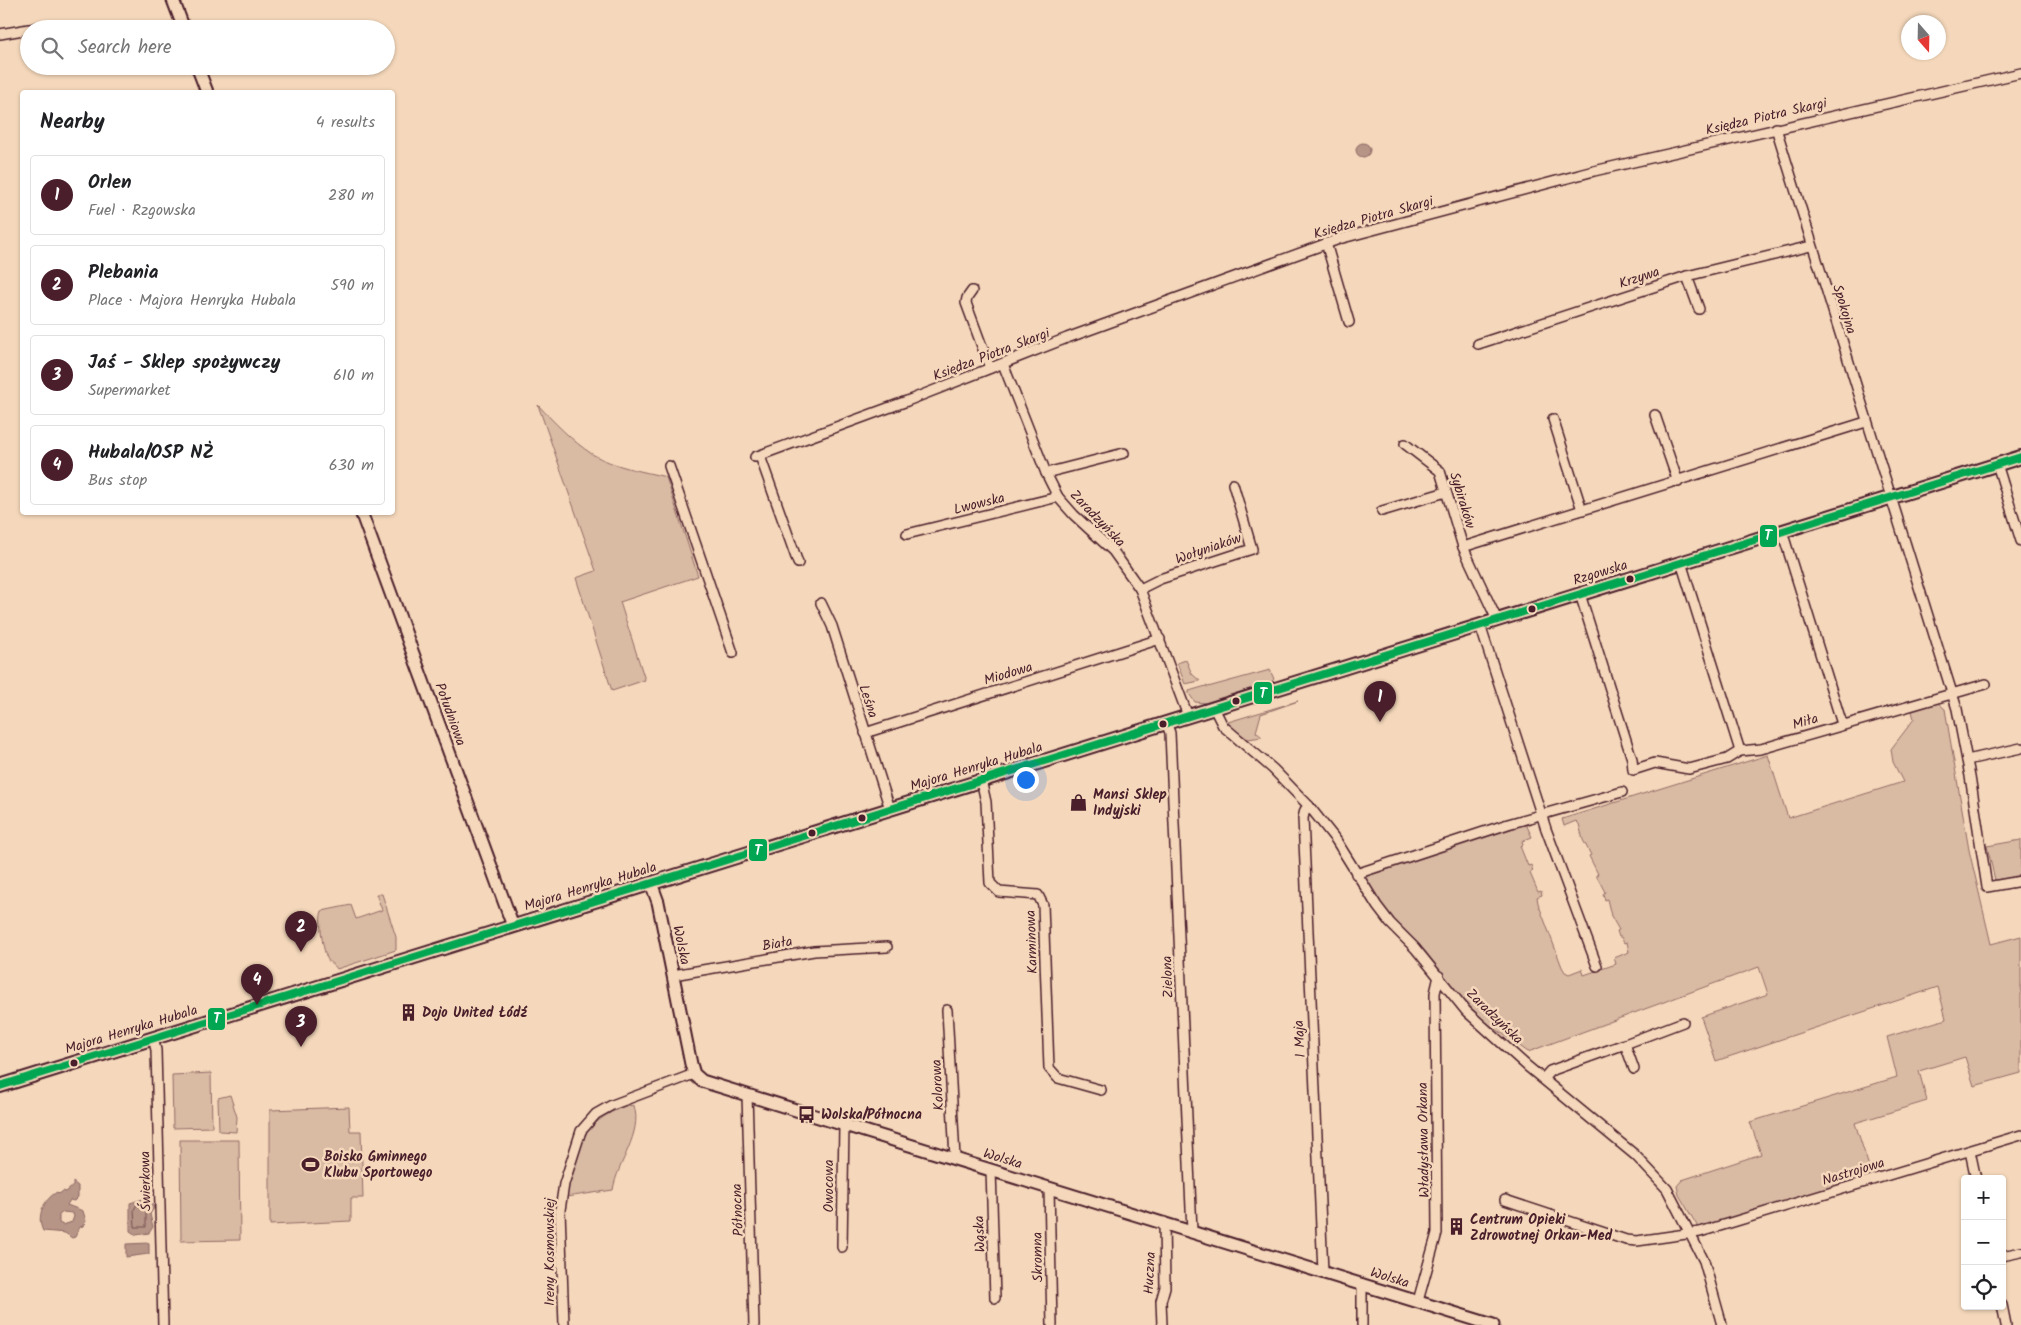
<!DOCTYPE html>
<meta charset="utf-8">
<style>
:root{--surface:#fff;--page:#f6f6f6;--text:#202124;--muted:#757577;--line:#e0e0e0;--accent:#4a1f2b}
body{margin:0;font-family:Kalam,sans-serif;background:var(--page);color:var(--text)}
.controls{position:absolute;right:15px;bottom:15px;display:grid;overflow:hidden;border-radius:5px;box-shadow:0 1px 4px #0004}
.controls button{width:45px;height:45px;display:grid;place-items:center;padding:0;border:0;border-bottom:1px solid var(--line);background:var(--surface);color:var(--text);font:25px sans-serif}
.compass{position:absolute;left:1901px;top:15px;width:45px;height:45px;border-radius:50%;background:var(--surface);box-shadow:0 1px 4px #0004;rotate:160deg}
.you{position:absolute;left:1025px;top:779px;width:18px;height:18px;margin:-12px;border:4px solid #fff;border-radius:50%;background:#1a73e8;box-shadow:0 0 0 8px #1a73e833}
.badge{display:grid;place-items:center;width:32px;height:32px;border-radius:50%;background:var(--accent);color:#fff;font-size:16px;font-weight:700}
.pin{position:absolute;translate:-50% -41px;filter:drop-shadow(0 1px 2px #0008)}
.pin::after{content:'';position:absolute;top:26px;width:18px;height:15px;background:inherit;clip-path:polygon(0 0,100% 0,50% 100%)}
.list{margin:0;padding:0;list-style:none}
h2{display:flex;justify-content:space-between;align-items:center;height:65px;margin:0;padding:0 20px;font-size:21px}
h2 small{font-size:16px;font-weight:400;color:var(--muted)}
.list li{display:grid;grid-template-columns:32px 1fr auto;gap:15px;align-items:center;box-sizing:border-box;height:80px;margin:0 10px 10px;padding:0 10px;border:1px solid var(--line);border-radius:5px}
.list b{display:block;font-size:19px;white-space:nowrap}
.list p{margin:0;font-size:16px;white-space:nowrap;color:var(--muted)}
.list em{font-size:16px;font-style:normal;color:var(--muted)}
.icon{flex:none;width:28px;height:28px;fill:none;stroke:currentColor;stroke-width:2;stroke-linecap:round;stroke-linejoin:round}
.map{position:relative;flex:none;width:2021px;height:1325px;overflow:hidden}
.search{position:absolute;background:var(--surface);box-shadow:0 1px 4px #0004;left:20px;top:20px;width:375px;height:55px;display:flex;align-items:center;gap:12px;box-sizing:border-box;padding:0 18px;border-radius:28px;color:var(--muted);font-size:19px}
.panel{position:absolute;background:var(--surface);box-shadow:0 1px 4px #0004;left:20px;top:90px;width:375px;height:425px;border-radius:5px}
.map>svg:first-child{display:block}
.green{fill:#d9baa3;stroke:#926c67}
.water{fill:#b69486;stroke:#8b6562;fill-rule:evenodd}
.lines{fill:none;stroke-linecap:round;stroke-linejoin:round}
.shore{stroke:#754e4f;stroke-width:1}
.minor-casing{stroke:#4a1f2b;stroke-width:12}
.tertiary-casing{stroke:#4a1f2b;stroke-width:15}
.secondary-casing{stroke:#4a1f2b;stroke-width:16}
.minor{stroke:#f5d8bb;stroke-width:9}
.tertiary{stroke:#f5d8bb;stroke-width:11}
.secondary{stroke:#f5d8bb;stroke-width:12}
.bus-1-casing{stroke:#f5d8bb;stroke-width:11}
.bus-1{stroke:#00a651;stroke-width:8}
.bus-dot{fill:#4a1f2b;stroke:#f5d8bb;stroke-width:2}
.labels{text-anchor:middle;stroke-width:5;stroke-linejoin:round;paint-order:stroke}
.street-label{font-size:14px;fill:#4a1f2b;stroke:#f5d8bb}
.poi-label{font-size:14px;font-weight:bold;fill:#4a1f2b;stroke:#f5d8bb;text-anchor:start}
.line-badge{stroke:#f5d8bb;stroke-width:2}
.badge-label{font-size:14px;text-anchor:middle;font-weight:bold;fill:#fff}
</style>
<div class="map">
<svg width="2021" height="1325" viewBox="0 0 2021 1325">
<rect width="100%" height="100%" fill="#f5d8bb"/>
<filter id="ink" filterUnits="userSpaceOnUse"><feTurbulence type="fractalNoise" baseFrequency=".02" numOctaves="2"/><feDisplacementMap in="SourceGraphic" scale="10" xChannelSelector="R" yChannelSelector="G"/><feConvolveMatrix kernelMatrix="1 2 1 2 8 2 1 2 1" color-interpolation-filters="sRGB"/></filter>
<g filter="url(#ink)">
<!-- green -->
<g class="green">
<path d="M 538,405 C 554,422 572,441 592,454 C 614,467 642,471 666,477 L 698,576 L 620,602 L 645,680 L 612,691 L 576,578 L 596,571 Z"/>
<polygon points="1186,660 1192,674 1200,681 1185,684 1177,663"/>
<polygon points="1270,670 1274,679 1270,683 1205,703 1195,702 1189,694 1189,691 1206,686 1208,687"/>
<polygon points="1298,701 1261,714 1256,732 1262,737 1248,739 1230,727 1228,722"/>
<polygon points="1938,703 1945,709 1969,850 1991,944 2021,936 2021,1073 1974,1086 1965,1057 1919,1071 1927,1101 1855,1123 1872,1176 1699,1229 1679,1195 1677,1186 1682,1180 1761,1154 1750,1122 1897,1077 1887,1037 1946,1019 1938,987 1716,1061 1701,1017 1768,994 1759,967 1528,1052 1483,1020 1461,997 1425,951 1382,909 1364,877 1526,824 1532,837 1522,841 1523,845 1520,846 1528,866 1531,865 1533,871 1530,873 1538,892 1541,891 1542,895 1537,897 1538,903 1562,967 1565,972 1569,974 1582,969 1584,975 1616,964 1614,958 1629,952 1627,942 1624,943 1621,937 1619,937 1617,931 1619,930 1611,916 1607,899 1605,900 1603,894 1605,892 1596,875 1598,874 1589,856 1591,855 1583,840 1579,824 1576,821 1564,826 1562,819 1768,755 1788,818 1903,782 1893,762 1891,749 1914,719 1912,711"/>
<polygon points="2021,840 2021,876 1995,880 1987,846"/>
<path d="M 376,894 L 382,894 L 396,937 L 396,950 L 337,969 C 334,964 330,964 328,960 C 323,952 318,920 322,911 L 351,905 L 356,919 L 382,910 Z"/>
<polygon points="211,1073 212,1127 173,1128 172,1075"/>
<polygon points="230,1095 237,1117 236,1132 219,1131 218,1098"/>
<path d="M 628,1105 L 634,1106 C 643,1133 617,1163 613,1190 L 566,1197 C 577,1150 578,1123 628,1105 Z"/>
<polygon points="349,1107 350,1131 361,1131 363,1198 351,1198 351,1221 270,1225 270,1110"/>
<polygon points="180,1140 239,1140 240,1240 181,1241"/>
</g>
<!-- water -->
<g class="water">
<circle cx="1363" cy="150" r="7"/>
<path d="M 73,1182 L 78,1186 L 78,1197 L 74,1201 L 70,1200 L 67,1205 L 83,1211 L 86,1221 L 83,1226 L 80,1227 L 75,1237 L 72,1238 L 65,1233 L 43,1231 C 36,1217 43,1200 57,1192 L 59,1194 L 63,1191 L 66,1192 L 73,1186 ZM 63,1212 L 72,1213 L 74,1216 L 72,1222 L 63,1225 L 59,1223 L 59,1215 Z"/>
<polygon points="143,1199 153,1205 154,1208 150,1214 153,1227 149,1233 136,1235 130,1231 130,1203"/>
<polygon points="126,1244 149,1243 149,1254 126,1257"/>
</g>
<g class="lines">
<!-- shore -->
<polygon class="shore" points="137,1205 142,1205 146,1208 146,1227 135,1227 134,1210"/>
<defs>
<g id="minor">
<polyline points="31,29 46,26 80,29"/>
<polyline points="0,34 29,29"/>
<polyline points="1776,128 1957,709 1970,776 1987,887 2021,881"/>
<polyline points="1326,243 1349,322"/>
<polyline points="1687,276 1699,309"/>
<polyline points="972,291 967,298 966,303 990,368"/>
<polyline points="1478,344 1687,276 1811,246"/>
<polyline points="1003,364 1046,473 1058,497 1074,515 1113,551 1140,589 1188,716"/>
<polyline points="1655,415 1678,482"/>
<polyline points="1553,419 1582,510"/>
<polyline points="1405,444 1440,471 1463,547 1497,620"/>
<polyline points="760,456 798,563"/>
<polyline points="755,457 907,401 1067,338 1339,239 1594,171 2021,73"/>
<polyline points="1997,464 2021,541"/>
<polyline points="669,466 733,653"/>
<polyline points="1046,473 1124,453"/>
<polyline points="1382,511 1446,492"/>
<polyline points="1782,531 1842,724"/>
<polyline points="907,534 1058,497"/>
<polyline points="1463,547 1866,422"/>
<polyline points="1681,562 1740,751"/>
<polyline points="1140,589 1160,579 1252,549 1233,484"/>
<polyline points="1580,594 1632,759 1633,770 1655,763 1689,769 1727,759 1740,751 1761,749 1986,684"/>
<polyline points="821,603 832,626 890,809"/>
<polyline points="1480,625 1546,829 1597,966"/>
<polyline points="1214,708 1223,726 1273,769 1309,806 1336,840 1377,906 1390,923 1415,948 1466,1011 1527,1066 1635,1155 1667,1189 1704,1261 1722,1325"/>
<polyline points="1166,722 1170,733 1192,1231"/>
<polyline points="865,733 1160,639"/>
<polyline points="1967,760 2021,748"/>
<polyline points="981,780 986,802 990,883 999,892 1038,895 1043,905 1049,1068 1058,1078 1101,1090"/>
<polyline points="1309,806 1305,810 1303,818 1323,1272"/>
<polyline points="1356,874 1508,824 1622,792"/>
<polyline points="673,975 814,951 887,947"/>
<polyline points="947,1010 955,1158"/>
<polyline points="153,1038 156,1050 163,1325"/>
<polyline points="1625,1044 1683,1022"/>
<polyline points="1543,1079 1550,1071 1625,1044 1634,1069"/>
<polyline points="747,1095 754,1325"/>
<polyline points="1970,1151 1976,1179"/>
<polyline points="991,1170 995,1298"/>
<polyline points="1049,1188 1052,1325"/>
<polyline points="1505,1200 1626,1240 1637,1241 1700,1232 2021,1135"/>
<polyline points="842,1247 844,1125"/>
<polyline points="2002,1256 2021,1252"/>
<polyline points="1418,1301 1437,1233 1435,993 1439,976"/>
<polyline points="2002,1305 2006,1325"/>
<polyline points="564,1325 560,1210 564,1184 581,1131 596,1114 612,1105 694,1074"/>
<polyline points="1162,1325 1161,1301 1165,1287 1164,1222"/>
<polyline points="1362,1325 1362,1284"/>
</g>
<g id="tertiary">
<polyline points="173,0 184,29"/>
<polyline points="197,66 207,92"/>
<polyline points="361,512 513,926"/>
<polyline points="651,883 658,902 691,1064 694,1074 702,1081 1493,1325"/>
</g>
<polyline id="secondary" points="0,1086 2021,457"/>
</defs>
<!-- minor casing -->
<use href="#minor" class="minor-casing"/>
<!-- tertiary casing -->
<use href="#tertiary" class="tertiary-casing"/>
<!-- secondary casing -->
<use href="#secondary" class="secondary-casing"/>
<!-- minor -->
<use href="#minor" class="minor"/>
<!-- tertiary -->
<use href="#tertiary" class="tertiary"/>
<!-- secondary -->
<use href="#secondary" class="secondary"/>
<defs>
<polyline id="bus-1" points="0,1086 2021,457"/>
</defs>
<!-- bus-1 casing -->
<use href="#bus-1" class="bus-1-casing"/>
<!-- bus-1 -->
<use href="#bus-1" class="bus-1"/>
</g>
</g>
<!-- icons -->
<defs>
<symbol id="shop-bare" viewBox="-9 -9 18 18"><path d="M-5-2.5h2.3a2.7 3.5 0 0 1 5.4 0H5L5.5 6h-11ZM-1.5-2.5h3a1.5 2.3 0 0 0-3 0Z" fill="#4a1f2b" stroke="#f5d8bb" stroke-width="2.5" paint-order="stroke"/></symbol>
<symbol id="building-bare" viewBox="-9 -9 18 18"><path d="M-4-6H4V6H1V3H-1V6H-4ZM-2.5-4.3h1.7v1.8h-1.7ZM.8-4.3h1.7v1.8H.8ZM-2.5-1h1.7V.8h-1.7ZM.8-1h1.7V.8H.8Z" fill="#4a1f2b" stroke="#f5d8bb" stroke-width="2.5" paint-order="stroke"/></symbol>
<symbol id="bus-bare" viewBox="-9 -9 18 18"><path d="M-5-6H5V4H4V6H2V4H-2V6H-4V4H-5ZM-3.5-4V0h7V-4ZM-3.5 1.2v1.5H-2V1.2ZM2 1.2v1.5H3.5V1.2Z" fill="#4a1f2b" stroke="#f5d8bb" stroke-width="2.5" paint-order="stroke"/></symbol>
<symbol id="stadium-bare" viewBox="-9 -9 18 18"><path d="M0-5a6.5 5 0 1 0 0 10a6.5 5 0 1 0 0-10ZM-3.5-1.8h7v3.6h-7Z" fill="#4a1f2b" stroke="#f5d8bb" stroke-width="2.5" paint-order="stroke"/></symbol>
</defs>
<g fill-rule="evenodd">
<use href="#shop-bare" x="1066" y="790" width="25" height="25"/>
<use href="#building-bare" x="396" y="1000" width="25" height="25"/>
<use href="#bus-bare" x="794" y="1102" width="25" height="25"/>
<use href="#stadium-bare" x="298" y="1152" width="25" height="25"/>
<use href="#building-bare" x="1444" y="1214" width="25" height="25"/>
</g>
<!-- markers -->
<g class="bus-dot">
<circle cx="1630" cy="579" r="4.5"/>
<circle cx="1532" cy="609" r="4.5"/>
<circle cx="1236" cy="701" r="4.5"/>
<circle cx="1163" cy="724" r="4.5"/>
<circle cx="862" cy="818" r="4.5"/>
<circle cx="812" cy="833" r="4.5"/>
<circle cx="74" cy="1063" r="4.5"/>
</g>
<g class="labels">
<!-- street labels -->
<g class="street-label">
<text transform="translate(1766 116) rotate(-13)" y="5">Księdza Piotra Skargi</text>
<text transform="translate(1373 217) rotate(-16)" y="5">Księdza Piotra Skargi</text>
<text transform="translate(1639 277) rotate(-18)" y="5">Krzywa</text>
<text transform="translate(1845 309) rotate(73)" y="5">Spokojna</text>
<text transform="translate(991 354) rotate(-21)" y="5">Księdza Piotra Skargi</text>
<text transform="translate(1463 500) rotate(73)" y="5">Sybiraków</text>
<text transform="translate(979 503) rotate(-14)" y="5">Lwowska</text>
<text transform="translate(1098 518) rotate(46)" y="5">Zaradzyńska</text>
<text transform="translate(1208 548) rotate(-19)" y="5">Wołyniaków</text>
<text transform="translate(1600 572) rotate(-17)" y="5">Rzgowska</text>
<text transform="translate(1008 673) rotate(-17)" y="5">Miodowa</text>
<text transform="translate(869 701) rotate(72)" y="5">Leśna</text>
<text transform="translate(451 714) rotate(70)" y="5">Południowa</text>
<text transform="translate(1805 721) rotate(-17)" y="5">Miła</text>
<text transform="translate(976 766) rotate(-17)" y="5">Majora Henryka Hubala</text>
<text transform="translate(590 886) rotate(-17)" y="5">Majora Henryka Hubala</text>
<text transform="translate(1031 942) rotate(-92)" y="5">Karminowa</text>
<text transform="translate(777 943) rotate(-10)" y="5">Biała</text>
<text transform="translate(682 945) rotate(78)" y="5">Wolska</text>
<text transform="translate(1167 977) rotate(-92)" y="5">Zielona</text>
<text transform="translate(1495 1016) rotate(44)" y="5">Zaradzyńska</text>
<text transform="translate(131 1029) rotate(-17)" y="5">Majora Henryka Hubala</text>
<text transform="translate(1299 1039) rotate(-93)" y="5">1 Maja</text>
<text transform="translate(937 1085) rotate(-93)" y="5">Kolorowa</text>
<text transform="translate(1423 1140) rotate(-91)" y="5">Władysława Orkana</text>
<text transform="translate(1003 1158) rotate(17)" y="5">Wolska</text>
<text transform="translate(1853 1171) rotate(-17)" y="5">Nastrojowa</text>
<text transform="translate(145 1181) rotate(-91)" y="5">Świerkowa</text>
<text transform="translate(828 1186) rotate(-90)" y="5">Owocowa</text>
<text transform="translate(737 1210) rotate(-92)" y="5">Północna</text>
<text transform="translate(979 1234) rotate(-92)" y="5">Wąska</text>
<text transform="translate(549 1252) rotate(-90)" y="5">Ireny Kosmowskiej</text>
<text transform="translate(1037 1257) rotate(-91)" y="5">Skromna</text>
<text transform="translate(1149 1273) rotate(-87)" y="5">Huczna</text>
<text transform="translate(1390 1277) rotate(17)" y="5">Wolska</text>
</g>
<!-- poi labels -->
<g class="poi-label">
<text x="1093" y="799">Mansi Sklep<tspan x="1093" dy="16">Indyjski</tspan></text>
<text x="422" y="1017">Dojo United Łódź</text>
<text x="821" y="1119">Wolska/Północna</text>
<text x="324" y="1161">Boisko Gminnego<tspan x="324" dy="16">Klubu Sportowego</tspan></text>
<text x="1470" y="1224">Centrum Opieki<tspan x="1470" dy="16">Zdrowotnej Orkan-Med</tspan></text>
</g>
</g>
<g class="line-badge">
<rect x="1759" y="524" width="19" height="24" rx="5" fill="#00a651"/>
<rect x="1253" y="681" width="20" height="24" rx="5" fill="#00a651"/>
<rect x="748" y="838" width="20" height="24" rx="5" fill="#00a651"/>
<rect x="207" y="1007" width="19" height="24" rx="5" fill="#00a651"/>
</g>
<g class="badge-label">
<text x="1768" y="540">T</text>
<text x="1263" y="698">T</text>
<text x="758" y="855">T</text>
<text x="217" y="1023">T</text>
</g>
</svg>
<div class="controls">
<button>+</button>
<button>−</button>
<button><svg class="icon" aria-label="locate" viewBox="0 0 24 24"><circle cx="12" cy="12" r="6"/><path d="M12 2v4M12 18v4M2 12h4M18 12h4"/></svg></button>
</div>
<svg class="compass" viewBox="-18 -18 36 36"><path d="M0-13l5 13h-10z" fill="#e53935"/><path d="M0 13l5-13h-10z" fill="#757577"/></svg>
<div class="you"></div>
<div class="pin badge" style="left:1380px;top:722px">1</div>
<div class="pin badge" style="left:301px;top:952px">2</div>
<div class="pin badge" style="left:301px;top:1047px">3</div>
<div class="pin badge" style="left:257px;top:1005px">4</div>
<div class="search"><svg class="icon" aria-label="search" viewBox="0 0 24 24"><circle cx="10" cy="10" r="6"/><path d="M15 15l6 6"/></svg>Search here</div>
<section class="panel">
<h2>Nearby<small>4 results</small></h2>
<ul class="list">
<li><span class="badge">1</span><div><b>Orlen</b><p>Fuel · Rzgowska</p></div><em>280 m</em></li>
<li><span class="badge">2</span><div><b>Plebania</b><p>Place · Majora Henryka Hubala</p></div><em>590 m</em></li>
<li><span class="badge">3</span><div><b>Jaś - Sklep spożywczy</b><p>Supermarket</p></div><em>610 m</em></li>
<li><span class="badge">4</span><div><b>Hubala/OSP NŻ</b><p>Bus stop</p></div><em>630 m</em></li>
</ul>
</section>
</div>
